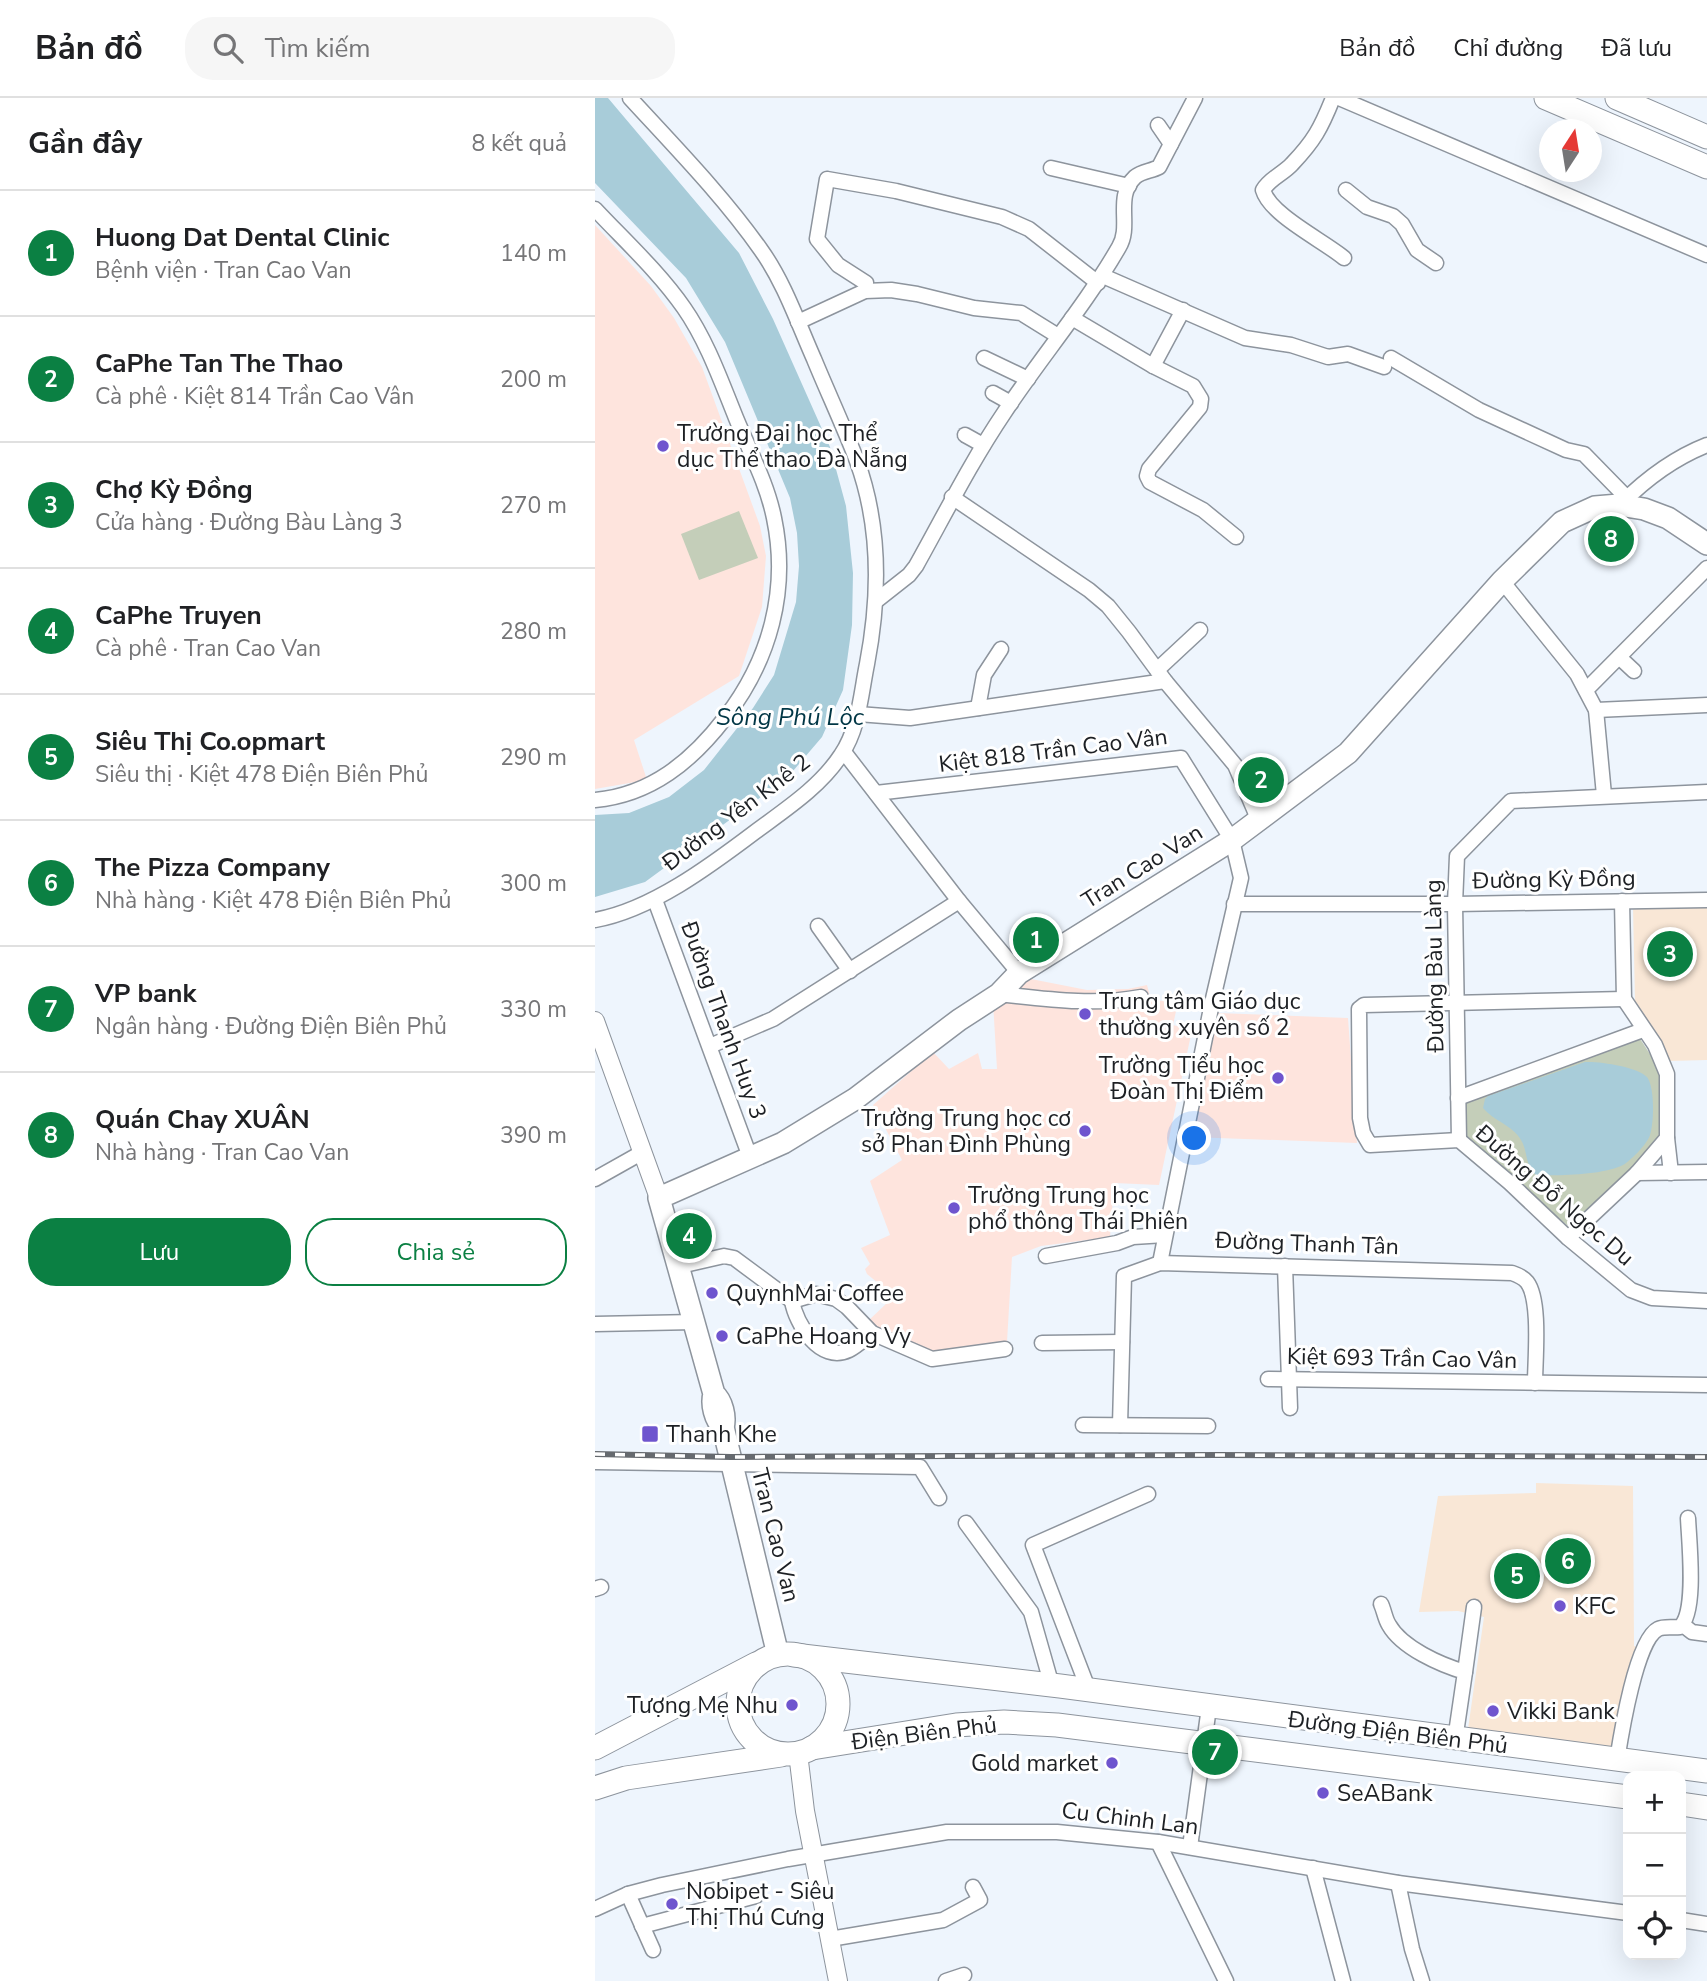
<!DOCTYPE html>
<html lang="vi">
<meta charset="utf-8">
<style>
:root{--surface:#fff;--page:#f6f6f6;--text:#202124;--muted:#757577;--line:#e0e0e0;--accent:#0b8043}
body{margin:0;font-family:"Nunito Sans",sans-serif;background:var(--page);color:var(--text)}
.controls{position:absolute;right:21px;bottom:21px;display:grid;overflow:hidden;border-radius:14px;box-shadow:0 7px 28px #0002}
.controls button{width:63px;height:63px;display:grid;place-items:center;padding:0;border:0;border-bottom:2px solid var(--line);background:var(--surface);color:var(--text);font:35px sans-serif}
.compass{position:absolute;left:944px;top:21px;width:63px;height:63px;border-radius:50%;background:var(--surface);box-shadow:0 7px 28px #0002;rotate:12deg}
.you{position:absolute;left:600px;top:1041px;width:24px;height:24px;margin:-18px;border:5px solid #fff;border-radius:50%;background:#1a73e8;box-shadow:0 0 0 10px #1a73e833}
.badge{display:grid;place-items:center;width:46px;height:46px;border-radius:50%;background:var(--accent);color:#fff;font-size:23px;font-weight:700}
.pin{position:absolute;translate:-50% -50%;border:4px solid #fff;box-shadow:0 2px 7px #0006}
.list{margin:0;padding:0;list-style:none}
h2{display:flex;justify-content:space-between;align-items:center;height:91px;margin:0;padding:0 28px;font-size:30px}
h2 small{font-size:23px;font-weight:400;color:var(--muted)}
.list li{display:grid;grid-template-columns:46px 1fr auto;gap:21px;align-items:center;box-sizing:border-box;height:126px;padding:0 28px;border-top:2px solid var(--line)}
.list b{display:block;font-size:26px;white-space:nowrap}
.list p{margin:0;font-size:23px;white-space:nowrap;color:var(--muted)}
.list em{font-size:23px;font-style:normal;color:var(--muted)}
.actions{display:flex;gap:14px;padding:21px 28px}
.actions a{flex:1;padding:16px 0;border:2px solid var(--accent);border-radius:28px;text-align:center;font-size:24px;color:var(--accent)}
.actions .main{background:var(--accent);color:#fff}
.icon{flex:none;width:38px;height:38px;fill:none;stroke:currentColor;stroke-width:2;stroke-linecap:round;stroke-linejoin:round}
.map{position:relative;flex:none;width:1112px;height:1883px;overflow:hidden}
header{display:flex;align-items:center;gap:42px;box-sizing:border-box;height:98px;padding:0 35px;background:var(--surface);border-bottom:2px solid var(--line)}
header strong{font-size:33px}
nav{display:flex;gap:38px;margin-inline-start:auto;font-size:24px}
.search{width:490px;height:63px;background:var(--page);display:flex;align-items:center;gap:18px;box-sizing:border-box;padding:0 24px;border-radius:28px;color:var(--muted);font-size:26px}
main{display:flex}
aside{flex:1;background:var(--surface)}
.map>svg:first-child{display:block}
.commercial{fill:#f9e7d6}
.education{fill:#fee4dd}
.green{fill:#c4ceb9}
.water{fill:#a8ccd9}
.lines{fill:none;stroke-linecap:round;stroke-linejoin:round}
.minor-casing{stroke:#8d949d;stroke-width:17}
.tertiary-casing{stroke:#8d949d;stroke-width:20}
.secondary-casing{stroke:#8d949d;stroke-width:24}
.primary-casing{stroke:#8d949d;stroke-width:25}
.minor{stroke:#fff;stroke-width:14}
.tertiary{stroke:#fff;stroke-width:18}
.secondary{stroke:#fff;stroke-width:21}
.primary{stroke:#fff;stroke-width:23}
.rail-casing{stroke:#666a6f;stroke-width:6}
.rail{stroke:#fff;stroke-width:3.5;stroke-dasharray:10;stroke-linecap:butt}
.poi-dot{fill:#6f55ce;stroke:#fff;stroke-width:2.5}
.labels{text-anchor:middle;stroke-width:6;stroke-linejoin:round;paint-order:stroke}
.poi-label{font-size:23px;fill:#1d2024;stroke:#fff;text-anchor:start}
.street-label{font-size:23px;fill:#1d2024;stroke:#fff}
.water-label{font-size:24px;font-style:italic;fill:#003645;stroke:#fff}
</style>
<header>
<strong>Bản đồ</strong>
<div class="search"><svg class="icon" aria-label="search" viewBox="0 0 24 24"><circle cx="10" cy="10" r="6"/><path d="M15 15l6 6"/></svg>Tìm kiếm</div>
<nav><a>Bản đồ</a><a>Chỉ đường</a><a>Đã lưu</a></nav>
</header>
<main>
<aside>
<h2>Gần đây<small>8 kết quả</small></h2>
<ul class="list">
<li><span class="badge">1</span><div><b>Huong Dat Dental Clinic</b><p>Bệnh viện · Tran Cao Van</p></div><em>140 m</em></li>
<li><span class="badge">2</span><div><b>CaPhe Tan The Thao</b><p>Cà phê · Kiệt 814 Trần Cao Vân</p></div><em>200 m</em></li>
<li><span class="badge">3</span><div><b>Chợ Kỳ Đồng</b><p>Cửa hàng · Đường Bàu Làng 3</p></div><em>270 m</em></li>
<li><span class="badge">4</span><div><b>CaPhe Truyen</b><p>Cà phê · Tran Cao Van</p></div><em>280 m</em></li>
<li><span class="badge">5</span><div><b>Siêu Thị Co.opmart</b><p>Siêu thị · Kiệt 478 Điện Biên Phủ</p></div><em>290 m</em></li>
<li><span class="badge">6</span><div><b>The Pizza Company</b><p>Nhà hàng · Kiệt 478 Điện Biên Phủ</p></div><em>300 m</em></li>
<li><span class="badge">7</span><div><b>VP bank</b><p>Ngân hàng · Đường Điện Biên Phủ</p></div><em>330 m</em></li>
<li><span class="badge">8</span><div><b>Quán Chay XUÂN</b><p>Nhà hàng · Tran Cao Van</p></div><em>390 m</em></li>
</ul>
<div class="actions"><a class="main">Lưu</a><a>Chia sẻ</a></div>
</aside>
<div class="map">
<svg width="1112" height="1883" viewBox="0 0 1112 1883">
<rect width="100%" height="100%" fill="#eef5fd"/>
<!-- commercial -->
<g class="commercial">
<polygon points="1112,807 1112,962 1073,963 1040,904 1038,809"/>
<polygon points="941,1385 1038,1388 1039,1548 1044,1550 1042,1564 1036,1564 1021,1651 873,1631 889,1519 863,1513 824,1514 843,1398 941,1395"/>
</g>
<!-- education -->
<g class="education">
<polygon points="0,127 56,188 79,220 107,269 165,428 171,458 167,509 144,578 39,642 52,682 0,691"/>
<polygon points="436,881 492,892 533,891 552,887 556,902 583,904 578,927 597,932 564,1087 519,1085 515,1139 446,1148 417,1159 412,1244 334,1255 272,1224 293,1204 283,1185 272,1176 270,1171 275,1166 266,1150 295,1137 275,1083 307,1062 278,1007 338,954 354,971 383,955 387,971 402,971 398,904"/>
<polygon points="622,915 753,920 762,1045 596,1039"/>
</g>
<!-- green -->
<g class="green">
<polygon points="144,413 163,460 104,482 86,436"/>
<polygon points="1042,936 1064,970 1071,1028 1066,1042 980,1129 973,1128 869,1040 868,1000"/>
</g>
<!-- water -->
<g class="water">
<polygon points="0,0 13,0 144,155 178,221 235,349 251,408 258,475 257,527 248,592 227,639 192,680 50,784 0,799 0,717 34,715 74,699 109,672 158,610 179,577 201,504 204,468 202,435 195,400 130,244 91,180 0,85"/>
<path d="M 990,964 C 1004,963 1043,969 1052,979 C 1060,989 1059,1025 1055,1037 C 1053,1045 1034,1065 1026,1068 C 1005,1077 964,1078 941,1077 C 930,1069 933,1053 926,1042 C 917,1027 899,1023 888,1010 L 890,1001 L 893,998 Z"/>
</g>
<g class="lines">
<defs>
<g id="minor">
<path d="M 738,0 C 726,30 719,43 697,66 C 688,76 675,80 668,92 C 675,117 729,143 749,160"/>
<polyline points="744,0 1112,157"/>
<polyline points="563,27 576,46"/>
<polyline points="456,70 534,88"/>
<polyline points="751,92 772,109 798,118 807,126 822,152 841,165"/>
<path d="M 0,111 C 30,143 64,174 89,210 C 112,243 126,283 141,320 C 154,352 172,385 179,420 C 194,492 175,562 130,620 C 97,663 56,697 0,702"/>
<polyline points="508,178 650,240 696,247 733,259 753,256 789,269"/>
<polyline points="270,193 271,185 243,167 222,141 232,81 301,93 407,119 434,131 503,185"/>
<polyline points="477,220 558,268 598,288 606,301 605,309 554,371 552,378 555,384 608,412 641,439"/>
<polyline points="203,224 270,193 296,192 322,196 379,210 426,215 463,238"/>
<polyline points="389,260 433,281"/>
<polyline points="796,260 884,312 971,352 989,356 1032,400"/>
<polyline points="558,268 588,212"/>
<polyline points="398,295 416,305"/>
<polyline points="370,337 388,347"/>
<polyline points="357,399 494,492 513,508 534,534 570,583 640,667 664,723"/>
<path d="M 1027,405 C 1052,380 1079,360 1112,347"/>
<polyline points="907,483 982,576 1001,612 1009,697"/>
<path d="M 281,503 L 314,477 L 321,468 C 350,416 376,364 409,315 C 446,259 490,208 524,149 C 537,128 519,99 540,79 C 547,73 557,73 564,69 L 600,0"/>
<polyline points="1024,559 1039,573"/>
<polyline points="562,572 605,532"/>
<polyline points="991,592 1112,470"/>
<polyline points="383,610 389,577 406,551"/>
<polyline points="1001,612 1112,607"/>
<polyline points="263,616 315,620 570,583"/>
<polyline points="249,654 364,803 424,875"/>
<polyline points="281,695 586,660 637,742 646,780 617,905 565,1165"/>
<polyline points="60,802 155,1059"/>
<polyline points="639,806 860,806 1112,802"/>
<path d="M 0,822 C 56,812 115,768 160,734 C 191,711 225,689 246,657 C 264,631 266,595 272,566 C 285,498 286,429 262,363 C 249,329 233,295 219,261 C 203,225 189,184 166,152 C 128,98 80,49 35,0"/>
<polyline points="223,828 255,873"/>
<path d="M 404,896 C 451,901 498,908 546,899"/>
<polyline points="1029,901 769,907 764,911 765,1020 768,1035 775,1047 864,1042 915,1085 973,1140 1036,1192 1057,1200 1112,1203"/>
<polyline points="115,948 178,921 364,803"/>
<polyline points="863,1000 1048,932"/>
<polyline points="1072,1040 1076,1075"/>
<polyline points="864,1042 860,806 862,758 916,703 1112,694"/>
<polyline points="1042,1075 1112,1074"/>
<polyline points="0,1081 48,1054"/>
<polyline points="973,1140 1042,1075 1072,1040 1072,976 1060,947 1029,901 1027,803"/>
<polyline points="451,1158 522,1145 538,1139 570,1137"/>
<polyline points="85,1168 129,1158 139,1160 197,1203 221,1196 241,1201 252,1209 277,1235 337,1261 410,1251"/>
<polyline points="690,1168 695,1310"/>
<path d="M 197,1203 C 201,1226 225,1266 254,1252 C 262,1248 270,1240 277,1235"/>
<polyline points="0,1226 100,1224"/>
<polyline points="447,1245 527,1244"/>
<polyline points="673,1281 1112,1287"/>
<polyline points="488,1327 613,1328"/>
<path d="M 525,1327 L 529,1178 L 565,1165 L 917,1175 C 923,1177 928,1179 932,1184 C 946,1202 940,1262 940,1285"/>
<polyline points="0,1364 325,1369 344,1400"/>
<polyline points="371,1425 436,1514 457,1588"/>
<polyline points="0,1491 6,1489"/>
<path d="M 786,1506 C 789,1512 790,1521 794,1527 C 807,1550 846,1567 870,1574 L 860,1642"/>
<polyline points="1088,1527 1097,1534 1112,1536"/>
<polyline points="870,1574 879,1509"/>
<polyline points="494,1593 438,1447 553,1396"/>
<path d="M 1022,1662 C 1026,1637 1041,1542 1063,1531 C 1069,1528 1078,1530 1085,1529 C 1102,1514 1094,1444 1093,1420"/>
<polyline points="563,1744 631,1883"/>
<polyline points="595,1749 614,1609"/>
<polyline points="718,1770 748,1883"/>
<polyline points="803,1785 817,1851 827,1883"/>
<polyline points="33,1796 58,1852"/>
<polyline points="0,1811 33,1796 67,1787 193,1761 352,1734 462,1734 563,1744 803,1785 1033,1815"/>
<polyline points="1086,1822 1112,1826"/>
<polyline points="47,1828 161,1798"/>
<polyline points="235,1841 348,1822 385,1802 378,1789"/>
<polyline points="351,1883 369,1877"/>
</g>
<g id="tertiary">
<polyline points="0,923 64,1100"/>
<polyline points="203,1655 210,1713 243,1883"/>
</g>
<g id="secondary">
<path d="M 119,1296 C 127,1303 131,1319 128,1329 C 120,1322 116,1306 119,1296 L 64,1100 L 188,1045 L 260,1001 L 364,922 L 404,896 L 424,875 L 637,742 L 753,655 L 907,483 L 967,424 L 1000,409 L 1024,407 L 1049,411 L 1073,420 L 1112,446"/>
<polyline points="128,1329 183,1557"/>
</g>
<g id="primary">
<polyline points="951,0 1112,69"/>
<polyline points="1022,0 1112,39"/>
<circle cx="193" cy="1606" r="50"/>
<polyline points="199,1557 465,1588 1112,1673"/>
<polyline points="0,1650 161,1566"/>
<polyline points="217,1650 361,1627 409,1624 462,1627 1033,1699"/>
<polyline points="0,1690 31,1680 186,1657"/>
<polyline points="1086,1706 1112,1710"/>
</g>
</defs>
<!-- minor casing -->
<use href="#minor" class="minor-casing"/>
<!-- tertiary casing -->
<use href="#tertiary" class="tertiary-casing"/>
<!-- secondary casing -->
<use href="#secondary" class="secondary-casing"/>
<!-- primary casing -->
<use href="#primary" class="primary-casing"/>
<!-- minor -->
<use href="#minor" class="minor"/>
<!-- tertiary -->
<use href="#tertiary" class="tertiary"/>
<!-- secondary -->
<use href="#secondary" class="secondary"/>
<!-- primary -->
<use href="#primary" class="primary"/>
<defs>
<polyline id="rail" points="0,1356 136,1359 623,1357 1112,1359"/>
</defs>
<!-- rail casing -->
<use href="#rail" class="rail-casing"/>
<!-- rail -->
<use href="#rail" class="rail"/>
</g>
<!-- markers -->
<g class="poi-dot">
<circle cx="68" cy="348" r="7"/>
<circle cx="490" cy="916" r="7"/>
<circle cx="683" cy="980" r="7"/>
<circle cx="490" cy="1033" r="7"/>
<circle cx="359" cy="1110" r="7"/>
<circle cx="117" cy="1195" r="7"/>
<circle cx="127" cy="1238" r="7"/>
<rect x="46" y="1327" width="18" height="18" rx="3.5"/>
<circle cx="965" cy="1508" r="7"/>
<circle cx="197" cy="1607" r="7"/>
<circle cx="898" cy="1613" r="7"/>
<circle cx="517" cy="1665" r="7"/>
<circle cx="728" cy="1695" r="7"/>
<circle cx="77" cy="1806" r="7"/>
</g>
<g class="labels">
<!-- poi labels -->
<g class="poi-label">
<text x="82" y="343">Trường Đại học Thể<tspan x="82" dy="26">dục Thể thao Đà Nẵng</tspan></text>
<text x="504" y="911">Trung tâm Giáo dục<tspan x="504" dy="26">thường xuyên số 2</tspan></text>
<text x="669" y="975" text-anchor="end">Trường Tiểu học<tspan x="669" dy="26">Đoàn Thị Điểm</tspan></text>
<text x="476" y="1028" text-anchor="end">Trường Trung học cơ<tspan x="476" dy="26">sở Phan Đình Phùng</tspan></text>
<text x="373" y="1105">Trường Trung học<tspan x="373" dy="26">phổ thông Thái Phiên</tspan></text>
<text x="131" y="1203">QuynhMai Coffee</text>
<text x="141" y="1246">CaPhe Hoang Vy</text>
<text x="71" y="1344">Thanh Khe</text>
<text x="979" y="1516">KFC</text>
<text x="183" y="1615" text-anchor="end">Tượng Mẹ Nhu</text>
<text x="912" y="1621">Vikki Bank</text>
<text x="503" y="1673" text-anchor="end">Gold market</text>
<text x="742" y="1703">SeABank</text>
<text x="91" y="1801">Nobipet - Siêu<tspan x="91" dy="26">Thị Thú Cưng</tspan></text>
</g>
<!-- street labels -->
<g class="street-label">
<text transform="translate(458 652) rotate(-7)" y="8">Kiệt 818 Trần Cao Vân</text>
<text transform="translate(141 714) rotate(-37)" y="8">Đường Yên Khê 2</text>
<text transform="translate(547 768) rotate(-32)" y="8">Tran Cao Van</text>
<text transform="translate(959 781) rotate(-1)" y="8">Đường Kỳ Đồng</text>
<text transform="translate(839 868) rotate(-91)" y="8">Đường Bàu Làng</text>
<text transform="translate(129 922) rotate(70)" y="8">Đường Thanh Huy 3</text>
<text transform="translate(960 1097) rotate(41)" y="8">Đường Đỗ Ngọc Du</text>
<text transform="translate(712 1145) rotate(2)" y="8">Đường Thanh Tân</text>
<text transform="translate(807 1260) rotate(1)" y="8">Kiệt 693 Trần Cao Vân</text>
<text transform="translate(181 1437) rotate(76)" y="8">Tran Cao Van</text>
<text transform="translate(803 1634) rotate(7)" y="8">Đường Điện Biên Phủ</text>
<text transform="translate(329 1635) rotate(-7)" y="8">Điện Biên Phủ</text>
<text transform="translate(535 1720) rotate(7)" y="8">Cu Chinh Lan</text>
</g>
<!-- water labels -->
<g class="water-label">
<text x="195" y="627">Sông Phú Lộc</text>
</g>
</g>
</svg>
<div class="controls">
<button>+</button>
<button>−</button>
<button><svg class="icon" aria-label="locate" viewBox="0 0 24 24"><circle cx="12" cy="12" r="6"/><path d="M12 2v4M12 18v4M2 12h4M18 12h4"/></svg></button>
</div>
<svg class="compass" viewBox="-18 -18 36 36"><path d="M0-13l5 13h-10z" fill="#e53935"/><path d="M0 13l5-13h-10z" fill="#757577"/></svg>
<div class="you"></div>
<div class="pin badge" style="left:441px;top:842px">1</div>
<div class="pin badge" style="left:666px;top:682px">2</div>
<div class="pin badge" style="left:1075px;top:856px">3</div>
<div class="pin badge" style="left:94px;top:1138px">4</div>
<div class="pin badge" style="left:922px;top:1478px">5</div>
<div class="pin badge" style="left:973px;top:1463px">6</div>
<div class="pin badge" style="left:620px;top:1654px">7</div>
<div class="pin badge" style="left:1016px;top:441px">8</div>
</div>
</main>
